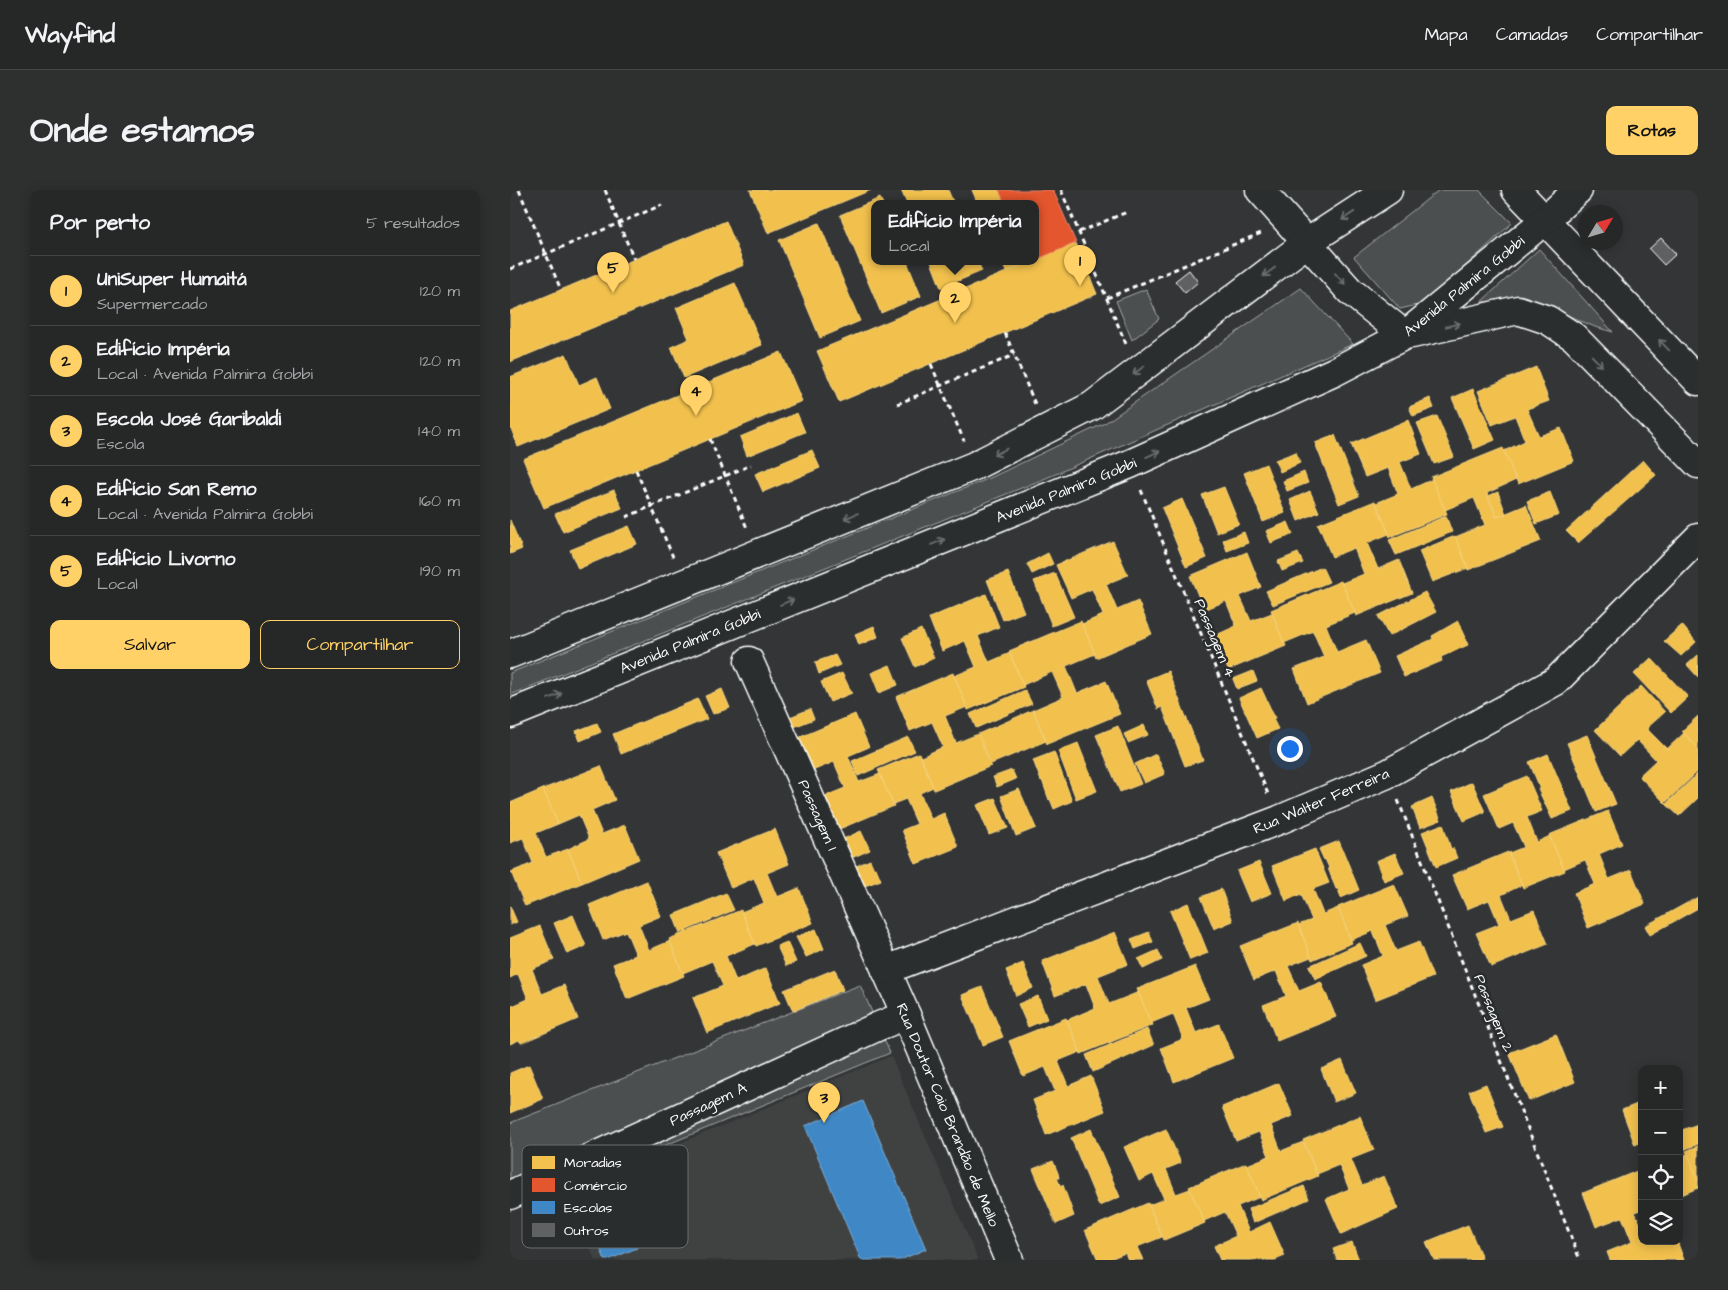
<!DOCTYPE html>
<html lang="pt">
<meta charset="utf-8">
<style>
:root{--surface:#262828;--page:#2e3030;--text:#f1f3f6;--muted:#a4a6a8;--line:#424445;--accent:#ffd166}
body{margin:0;font-family:"Architects Daughter",sans-serif;background:var(--page);color:var(--text)}
.controls{position:absolute;right:15px;bottom:15px;display:grid;overflow:hidden;border-radius:10px;box-shadow:0 2px 12px #0003}
.controls button{width:45px;height:45px;display:grid;place-items:center;padding:0;border:0;border-bottom:1px solid var(--line);background:var(--surface);color:var(--text);font:25px sans-serif}
.compass{position:absolute;left:1068px;top:15px;width:45px;height:45px;border-radius:50%;background:var(--surface);box-shadow:0 2px 12px #0003;rotate:52deg}
.you{position:absolute;left:779px;top:558px;width:18px;height:18px;margin:-12px;border:4px solid #fff;border-radius:50%;background:#1a73e8;box-shadow:0 0 0 8px #1a73e833}
.badge{display:grid;place-items:center;width:32px;height:32px;border-radius:50%;background:var(--accent);color:#111;font-size:16px;font-weight:700}
.pin{position:absolute;translate:-50% -41px;filter:drop-shadow(0 1px 2px #0008)}
.pin::after{content:'';position:absolute;top:26px;width:18px;height:15px;background:inherit;clip-path:polygon(0 0,100% 0,50% 100%)}
.popup{position:absolute;left:361px;top:10px;width:168px;height:65px;box-sizing:border-box;display:grid;place-content:center;border-radius:10px;background:var(--surface);filter:drop-shadow(0 1px 4px #0005);font-size:16px;white-space:nowrap;color:var(--muted)}
.popup b{font-size:19px;color:var(--text)}
.popup::after{content:'';position:absolute;left:50%;top:100%;margin-left:-10px;border:10px solid transparent;border-top-color:var(--surface)}
.list{margin:0;padding:0;list-style:none}
h2{display:flex;justify-content:space-between;align-items:center;height:65px;margin:0;padding:0 20px;font-size:21px}
h2 small{font-size:16px;font-weight:400;color:var(--muted)}
.list li{display:grid;grid-template-columns:32px 1fr auto;gap:15px;align-items:center;box-sizing:border-box;height:70px;padding:0 20px;border-top:1px solid var(--line)}
.list b{display:block;font-size:19px;white-space:nowrap}
.list p{margin:0;font-size:16px;white-space:nowrap;color:var(--muted)}
.list em{font-size:16px;font-style:normal;color:var(--muted)}
.actions{display:flex;gap:10px;padding:15px 20px}
.actions a{flex:1;padding:11px 0;border:1px solid var(--accent);border-radius:10px;text-align:center;font-size:18px;color:var(--accent)}
.actions .main{background:var(--accent);color:#111}
.icon{flex:none;width:28px;height:28px;fill:none;stroke:currentColor;stroke-width:2;stroke-linecap:round;stroke-linejoin:round}
.map{position:relative;flex:none;width:1188px;height:1070px;overflow:hidden;border-radius:10px}
header{display:flex;align-items:center;gap:30px;box-sizing:border-box;height:70px;padding:0 25px;background:var(--surface);border-bottom:1px solid var(--line)}
header strong{font-size:24px}
nav{display:flex;gap:28px;margin-inline-start:auto;font-size:18px}
.intro{display:flex;align-items:center;justify-content:space-between;box-sizing:border-box;height:120px;padding:0 30px}
h1{margin:0;font-size:35px}
.button{padding:12px 22px;border-radius:10px;background:var(--accent);color:#111;font-size:18px;font-weight:700}
main{display:flex;gap:30px;padding:0 30px}
aside{flex:1;background:var(--surface);border-radius:10px;box-shadow:0 2px 12px #0003}
.map>svg:first-child{display:block}
.built{fill:#404243}
.green{fill:#4c4f50;stroke:#a6a7a8}
.homes{fill:#f2c14e;stroke:#f6d483}
.shops{fill:#e4572e;stroke:#ec896d}
.schools{fill:#3f88c5;stroke:#79acd6}
.building{fill:#5f6162;stroke:#fff}
.lines{fill:none;stroke-linecap:round;stroke-linejoin:round}
.minor-casing{stroke:#fff;stroke-width:31}
.path{stroke:#fff;stroke-width:3;stroke-dasharray:5 4;stroke-linecap:butt}
.minor{stroke:#2a2d2e;stroke-width:28}
.oneway{stroke:#6a6c6d}
.labels{text-anchor:middle;stroke-width:5;stroke-linejoin:round;paint-order:stroke}
.street-label{font-size:15px;fill:#fff;stroke:#2a2d2e}
.key{fill:#2a2d2e;stroke:#6a6c6d;stroke-width:1}
.key-label{font-size:14px;fill:#fff}
</style>
<header>
<strong>Wayfind</strong>
<nav><a>Mapa</a><a>Camadas</a><a>Compartilhar</a></nav>
</header>
<div class="intro"><h1>Onde estamos</h1><a class="button">Rotas</a></div>
<main>
<aside>
<h2>Por perto<small>5 resultados</small></h2>
<ul class="list">
<li><span class="badge">1</span><div><b>UniSuper Humaitá</b><p>Supermercado</p></div><em>120 m</em></li>
<li><span class="badge">2</span><div><b>Edifício Impéria</b><p>Local · Avenida Palmira Gobbi</p></div><em>120 m</em></li>
<li><span class="badge">3</span><div><b>Escola José Garibaldi</b><p>Escola</p></div><em>140 m</em></li>
<li><span class="badge">4</span><div><b>Edifício San Remo</b><p>Local · Avenida Palmira Gobbi</p></div><em>160 m</em></li>
<li><span class="badge">5</span><div><b>Edifício Livorno</b><p>Local</p></div><em>190 m</em></li>
</ul>
<div class="actions"><a class="main">Salvar</a><a>Compartilhar</a></div>
</aside>
<div class="map">
<svg width="1188" height="1070" viewBox="0 0 1188 1070">
<rect width="100%" height="100%" fill="#333536"/>
<filter id="ink" filterUnits="userSpaceOnUse"><feTurbulence type="fractalNoise" baseFrequency=".02" numOctaves="2"/><feDisplacementMap in="SourceGraphic" scale="10" xChannelSelector="R" yChannelSelector="G"/><feConvolveMatrix kernelMatrix="1 2 1 2 8 2 1 2 1" color-interpolation-filters="sRGB"/></filter>
<g filter="url(#ink)">
<!-- built -->
<polygon class="built" points="381,866 468,1070 85,1070 56,1000"/>
<!-- green -->
<g class="green">
<polygon points="929,0 969,0 1002,33 916,113 890,119 844,67"/>
<polygon points="1029,59 1103,142 1085,137 1020,109 971,112"/>
<polygon points="791,98 843,154 541,286 0,505 0,483 480,288 595,233"/>
<polygon points="636,99 649,129 622,150 606,111"/>
<polygon points="350,795 380,863 0,1019 0,933"/>
</g>
<!-- homes -->
<g class="homes">
<polygon points="240,0 361,0 258,43"/>
<polygon points="391,0 438,0 444,14 397,14"/>
<polygon points="462,0 489,0 495,14 468,14"/>
<polygon points="370,8 373,14 365,14 365,72 397,72 411,106 371,123 330,25"/>
<polygon points="216,31 234,75 0,172 0,121"/>
<polygon points="309,33 350,131 310,148 269,50"/>
<polygon points="566,53 587,104 329,212 307,161 520,72 525,72 525,70"/>
<polygon points="421,72 468,72 472,81 431,98"/>
<polygon points="492,72 520,72 496,82"/>
<polygon points="225,93 252,155 174,188 161,157 179,149 166,118"/>
<polygon points="271,162 292,211 34,318 13,269"/>
<polygon points="56,164 69,195 87,187 100,219 8,257 0,236 0,187"/>
<polygon points="1026,177 1039,211 1017,219 1029,246 1051,238 1064,271 1008,294 994,261 1015,251 1005,226 982,235 968,201"/>
<polygon points="963,199 985,250 964,259 942,208"/>
<polygon points="920,208 924,218 903,226 899,217"/>
<polygon points="287,223 295,242 237,266 230,247"/>
<polygon points="927,226 944,267 924,274 907,233"/>
<polygon points="898,230 911,264 890,272 901,299 923,289 937,324 880,347 866,313 888,304 878,278 855,287 841,254"/>
<polygon points="825,245 849,306 829,314 805,253"/>
<polygon points="993,258 1006,290 977,303 978,306 987,327 1016,315 1031,351 958,380 945,347 975,335 964,308 935,320 921,287"/>
<polygon points="302,260 310,278 253,302 245,284"/>
<polygon points="786,262 790,273 770,282 765,270"/>
<polygon points="1133,270 1146,285 1068,353 1056,341"/>
<polygon points="756,274 775,323 753,332 734,283"/>
<polygon points="794,282 798,293 777,301 773,291"/>
<polygon points="714,297 729,334 707,343 692,305"/>
<polygon points="104,300 112,318 53,342 45,324"/>
<polygon points="800,301 809,322 788,331 780,310"/>
<polygon points="988,302 996,324 987,327 978,306"/>
<polygon points="1040,302 1049,325 1026,334 1017,311"/>
<polygon points="672,309 697,368 676,377 652,318"/>
<polygon points="865,311 879,344 857,353 868,379 889,370 902,403 846,426 832,393 854,384 844,358 822,367 808,334"/>
<polygon points="936,326 942,342 886,365 879,350"/>
<polygon points="0,330 12,359 0,364"/>
<polygon points="778,332 783,344 761,353 756,341"/>
<polygon points="119,336 127,354 68,379 60,360"/>
<polygon points="734,342 738,353 717,361 713,350"/>
<polygon points="945,346 958,378 922,392 909,361"/>
<polygon points="603,351 618,385 596,394 607,420 628,411 642,444 586,468 572,434 593,425 582,399 561,408 546,375"/>
<polygon points="737,362 751,397 730,406 741,431 762,423 776,456 718,480 704,446 726,436 716,411 694,420 680,386"/>
<polygon points="538,363 543,374 522,384 517,374"/>
<polygon points="788,363 793,373 772,381 768,371"/>
<polygon points="812,377 819,392 763,415 756,401"/>
<polygon points="498,382 514,422 493,430 477,390"/>
<polygon points="545,383 564,427 542,436 524,391"/>
<polygon points="831,391 845,423 816,435 827,462 856,450 870,483 797,513 784,479 814,467 803,441 774,453 761,420"/>
<polygon points="915,402 926,422 879,446 868,426"/>
<polygon points="476,404 489,437 468,446 479,472 500,463 514,497 458,520 444,486 466,477 455,451 432,461 419,428"/>
<polygon points="571,431 585,464 556,476 567,503 596,491 610,524 537,554 523,520 553,507 542,482 513,495 499,461"/>
<polygon points="948,431 958,455 931,467 932,471 894,487 885,466 923,449 922,446"/>
<polygon points="1172,435 1186,452 1171,466 1154,451"/>
<polygon points="364,436 368,447 349,455 345,444"/>
<polygon points="411,439 424,468 405,477 392,448"/>
<polygon points="325,465 330,475 309,484 305,472"/>
<polygon points="1188,465 1188,487 1177,475"/>
<polygon points="1141,468 1178,507 1161,523 1124,484"/>
<polygon points="380,475 388,495 369,503 361,483"/>
<polygon points="658,481 693,570 675,576 652,517 648,519 636,490"/>
<polygon points="743,481 747,491 727,499 723,489"/>
<polygon points="332,483 342,503 320,512 311,492"/>
<polygon points="443,483 457,517 435,526 446,553 468,544 481,576 424,600 411,567 433,557 422,532 400,541 386,507"/>
<polygon points="1131,496 1155,522 1137,538 1139,541 1157,559 1174,543 1188,558 1188,581 1155,613 1129,586 1146,570 1127,550 1110,566 1085,540"/>
<polygon points="751,498 765,528 763,529 768,539 747,548 729,508"/>
<polygon points="212,499 220,518 203,524 195,506"/>
<polygon points="515,500 522,514 466,538 460,524"/>
<polygon points="188,509 197,529 111,564 103,544"/>
<polygon points="300,519 304,529 284,537 280,527"/>
<polygon points="523,520 536,551 481,574 468,544"/>
<polygon points="345,524 359,557 338,566 349,592 370,584 384,616 327,640 313,607 335,598 324,572 302,581 288,548"/>
<polygon points="1188,526 1188,558 1172,541"/>
<polygon points="87,533 91,542 70,551 66,541"/>
<polygon points="634,535 638,545 618,553 614,544"/>
<polygon points="608,536 631,594 610,602 586,545"/>
<polygon points="1077,545 1106,614 1086,622 1057,553"/>
<polygon points="398,547 405,561 348,586 342,571"/>
<polygon points="568,553 587,601 566,609 548,561"/>
<polygon points="544,562 562,611 544,619 540,609 539,610 532,590 531,591 523,570"/>
<polygon points="409,563 423,597 410,603 421,629 434,623 448,657 406,674 392,640 407,634 396,609 383,614 368,580"/>
<polygon points="646,564 655,584 634,593 625,574"/>
<polygon points="1038,564 1062,621 1042,629 1028,599 1030,598 1019,572"/>
<polygon points="91,576 105,610 82,620 92,644 115,635 129,669 72,693 58,659 79,649 69,625 48,634 33,599"/>
<polygon points="502,580 506,589 487,597 483,587"/>
<polygon points="1188,583 1188,608 1169,626 1156,614"/>
<polygon points="1017,586 1032,621 1017,627 1027,652 1040,646 1055,681 1013,698 999,663 1014,657 1003,633 989,639 974,604"/>
<polygon points="962,592 975,622 954,631 941,602"/>
<polygon points="33,599 48,634 26,643 36,667 58,659 72,693 15,716 1,682 23,673 13,648 0,653 0,613"/>
<polygon points="509,599 526,638 506,646 491,606"/>
<polygon points="485,608 498,638 479,645 467,615"/>
<polygon points="922,608 931,630 910,638 902,617"/>
<polygon points="1098,621 1112,654 1089,664 1099,689 1121,680 1135,714 1078,738 1064,703 1085,694 1075,670 1054,679 1039,645"/>
<polygon points="933,634 941,659 943,658 947,668 926,677 912,642"/>
<polygon points="265,639 279,674 257,683 267,707 289,698 303,733 246,756 231,722 254,713 244,688 221,698 206,663"/>
<polygon points="351,641 360,660 339,669 331,650"/>
<polygon points="829,651 849,700 831,708 828,699 826,699 818,678 819,678 815,669 814,670 809,659"/>
<polygon points="805,659 819,693 803,699 813,724 828,718 842,753 802,770 788,735 802,730 791,704 776,711 762,676"/>
<polygon points="998,662 1012,695 991,705 1001,729 1024,720 1038,754 981,777 966,743 989,734 979,710 957,719 942,685"/>
<polygon points="885,663 894,683 874,691 866,671"/>
<polygon points="360,670 364,679 366,678 371,690 352,697 344,677"/>
<polygon points="749,672 762,703 740,712 727,681"/>
<polygon points="137,691 151,726 129,735 139,760 160,751 174,786 117,809 103,774 126,765 116,741 93,750 79,715"/>
<polygon points="884,694 898,726 875,735 886,761 909,752 923,787 865,810 851,775 873,766 863,741 841,750 828,717"/>
<polygon points="711,699 723,731 704,739 691,707"/>
<polygon points="216,703 224,720 170,743 163,725"/>
<polygon points="1188,707 1188,718 1140,745 1135,736"/>
<polygon points="678,713 698,763 680,770 660,721"/>
<polygon points="0,716 7,732 0,735"/>
<polygon points="231,720 245,754 216,766 226,791 256,778 270,813 197,843 183,808 213,796 202,771 173,783 159,749"/>
<polygon points="63,725 76,756 57,764 44,733"/>
<polygon points="788,733 801,767 778,776 789,801 811,792 826,827 767,851 753,815 776,806 766,781 744,790 730,756"/>
<polygon points="30,736 44,770 22,779 32,804 54,795 68,829 11,853 9,850 0,854 0,817 18,809 8,784 0,788 0,748"/>
<polygon points="306,739 314,759 296,767 286,747"/>
<polygon points="605,742 618,774 588,786 599,814 629,802 643,835 571,864 557,830 585,818 576,794 545,806 532,771"/>
<polygon points="639,742 643,752 625,759 621,749"/>
<polygon points="277,752 286,772 276,776 267,756"/>
<polygon points="850,753 856,766 805,789 799,776"/>
<polygon points="648,760 652,770 633,779 628,769"/>
<polygon points="513,773 523,798 506,806 496,780"/>
<polygon points="685,776 699,809 676,818 686,843 709,834 723,868 664,892 651,858 673,849 663,824 641,833 627,799"/>
<polygon points="325,779 333,800 283,821 274,800"/>
<polygon points="472,797 493,847 473,855 452,805"/>
<polygon points="528,806 537,829 518,837 508,814"/>
<polygon points="556,828 570,862 548,871 558,896 581,886 595,921 536,945 523,910 545,901 535,877 513,886 499,851"/>
<polygon points="637,839 644,855 583,882 576,865"/>
<polygon points="1046,844 1065,892 1019,911 999,863"/>
<polygon points="832,870 846,903 824,912 811,879"/>
<polygon points="19,875 33,909 0,923 0,883"/>
<polygon points="769,893 783,926 761,935 771,961 793,952 808,986 751,1010 737,975 759,966 749,942 726,951 712,917"/>
<polygon points="976,894 993,937 976,943 959,901"/>
<polygon points="1132,912 1132,952 1125,955 1112,920"/>
<polygon points="850,926 864,960 841,969 852,995 874,986 888,1019 831,1044 816,1009 839,999 829,975 807,984 793,950"/>
<polygon points="1188,934 1188,954 1173,960 1169,952 1169,941"/>
<polygon points="581,939 610,1007 589,1016 561,948"/>
<polygon points="656,939 671,973 656,979 666,1004 680,999 695,1033 654,1050 639,1015 654,1009 643,984 629,991 614,957"/>
<polygon points="1188,956 1188,990 1176,961"/>
<polygon points="1178,964 1188,990 1188,998 1169,1006 1169,967"/>
<polygon points="543,971 548,983 549,988 547,988 551,997 553,995 564,1026 546,1034 523,979"/>
<polygon points="736,973 750,1007 728,1016 739,1042 760,1032 775,1066 765,1070 710,1070 704,1056 726,1046 715,1022 694,1031 679,997"/>
<polygon points="1132,979 1132,1019 1125,1022 1132,1038 1132,1051 1167,1051 1174,1070 1100,1070 1097,1062 1122,1052 1112,1027 1086,1037 1073,1003"/>
<polygon points="794,996 799,1009 743,1033 738,1019"/>
<polygon points="638,1013 652,1047 627,1057 633,1070 618,1070 615,1063 597,1070 588,1070 575,1040"/>
<polygon points="958,1035 972,1068 968,1070 924,1070 916,1052"/>
<polygon points="842,1052 849,1070 827,1070 823,1059"/>
</g>
<!-- shops -->
<polygon class="shops" points="489,0 543,0 566,53 525,70 525,14 495,14"/>
<!-- schools -->
<g class="schools">
<polygon points="353,911 416,1059 390,1070 351,1070 295,936"/>
<polygon points="107,1010 127,1058 98,1070 95,1070 76,1022"/>
</g>
<!-- building -->
<g class="building">
<polygon points="1151,48 1166,64 1154,75 1139,59"/>
<polygon points="679,80 688,92 675,103 665,91"/>
</g>
<g class="lines">
<defs>
<g id="minor">
<polyline points="750,0 840,101 895,145"/>
<polyline points="1006,0 1188,191"/>
<polyline points="902,144 1008,120 1038,130 1064,147 1188,274"/>
<polyline points="0,464 464,276 582,216 798,52 878,0"/>
<polyline points="239,471 396,825 499,1070"/>
<polyline points="0,524 620,274 824,182 895,145 1034,31 1068,0"/>
<polyline points="376,780 769,630 877,584 1046,491 1188,348"/>
<polyline points="0,1005 369,836 396,825"/>
</g>
</defs>
<!-- minor casing -->
<use href="#minor" class="minor-casing"/>
<!-- path -->
<g class="path">
<polyline points="9,0 51,100"/>
<polyline points="95,0 124,69"/>
<polyline points="551,0 616,154"/>
<polyline points="569,42 617,22"/>
<polyline points="0,79 152,15"/>
<polyline points="597,108 751,43"/>
<polyline points="495,143 525,214"/>
<polyline points="421,174 454,251"/>
<polyline points="387,214 504,165"/>
<polyline points="200,249 237,338"/>
<polyline points="126,280 163,367"/>
<polyline points="631,300 758,604"/>
<polyline points="116,327 241,275"/>
<polyline points="888,610 1070,1070"/>
</g>
<!-- minor -->
<use href="#minor" class="minor"/>
</g>
<!-- one-way arrows -->
<defs><path id="oneway-shaft" d="M-6 0H5M1.5-3L5.5 0L1.5 3" fill="none" stroke-width="1.6" stroke-linecap="round" stroke-linejoin="round" transform="scale(1.25)"/></defs>
<g class="oneway">
<use href="#oneway-shaft" transform="translate(838 26) rotate(147)"/>
<use href="#oneway-shaft" transform="translate(759 82) rotate(143)"/>
<use href="#oneway-shaft" transform="translate(830 89) rotate(49)"/>
<use href="#oneway-shaft" transform="translate(943 135) rotate(-13)"/>
<use href="#oneway-shaft" transform="translate(1154 155) rotate(-134)"/>
<use href="#oneway-shaft" transform="translate(1087 171) rotate(46)"/>
<use href="#oneway-shaft" transform="translate(629 180) rotate(143)"/>
<use href="#oneway-shaft" transform="translate(490 262) rotate(153)"/>
<use href="#oneway-shaft" transform="translate(643 264) rotate(-24)"/>
<use href="#oneway-shaft" transform="translate(341 326) rotate(158)"/>
<use href="#oneway-shaft" transform="translate(428 352) rotate(-22)"/>
<use href="#oneway-shaft" transform="translate(277 412) rotate(-22)"/>
<use href="#oneway-shaft" transform="translate(45 506) rotate(-22)"/>
</g>
</g>
<g class="labels">
<!-- street labels -->
<g class="street-label">
<text transform="translate(954 96) rotate(-39)" y="5">Avenida Palmira Gobbi</text>
<text transform="translate(556 300) rotate(-22)" y="5">Avenida Palmira Gobbi</text>
<text transform="translate(705 448) rotate(67)" y="5">Passagem 4</text>
<text transform="translate(180 451) rotate(-22)" y="5">Avenida Palmira Gobbi</text>
<text transform="translate(811 611) rotate(-23)" y="5">Rua Walter Ferreira</text>
<text transform="translate(308 625) rotate(66)" y="5">Passagem 1</text>
<text transform="translate(984 823) rotate(68)" y="5">Passagem 2</text>
<text transform="translate(198 914) rotate(-25)" y="5">Passagem A</text>
<text transform="translate(438 925) rotate(67)" y="5">Rua Doutor Caio Brandão de Mello</text>
</g>
</g>
<!-- legend -->
<rect x="12" y="955" width="166" height="103" rx="8" class="key"/>
<rect x="22" y="966" width="23" height="13" fill="#f2c14e"/>
<rect x="22" y="988" width="23" height="14" fill="#e4572e"/>
<rect x="22" y="1011" width="23" height="13" fill="#3f88c5"/>
<rect x="22" y="1033" width="23" height="14" fill="#5f6162"/>
<g class="key-label">
<text x="54" y="977">Moradias</text>
<text x="54" y="1000">Comércio</text>
<text x="54" y="1022">Escolas</text>
<text x="54" y="1045">Outros</text>
</g>
</svg>
<div class="controls">
<button>+</button>
<button>−</button>
<button><svg class="icon" aria-label="locate" viewBox="0 0 24 24"><circle cx="12" cy="12" r="6"/><path d="M12 2v4M12 18v4M2 12h4M18 12h4"/></svg></button>
<button><svg class="icon" aria-label="layers" viewBox="0 0 24 24"><path d="M12 4l9 5-9 5-9-5zM3 14l9 5 9-5"/></svg></button>
</div>
<svg class="compass" viewBox="-18 -18 36 36"><path d="M0-13l5 13h-10z" fill="#e53935"/><path d="M0 13l5-13h-10z" fill="#a4a6a8"/></svg>
<div class="you"></div>
<div class="pin badge" style="left:570px;top:96px">1</div>
<div class="pin badge" style="left:445px;top:133px">2</div>
<div class="popup"><b>Edifício Impéria</b>Local</div>
<div class="pin badge" style="left:314px;top:933px">3</div>
<div class="pin badge" style="left:186px;top:226px">4</div>
<div class="pin badge" style="left:103px;top:103px">5</div>
</div>
</main>
